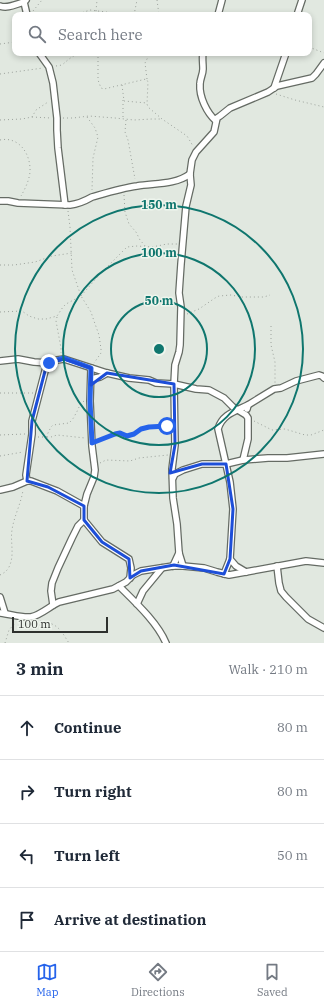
<!DOCTYPE html>
<meta charset="utf-8">
<style>
:root{--surface:#fff;--page:#f2f2f3;--text:#1f2937;--muted:#747a83;--line:#e0e1e3;--accent:#2563eb}
body{margin:0;font-family:"IBM Plex Serif",serif;background:var(--page);color:var(--text)}
.scale{position:absolute;left:12px;bottom:10px;width:96px;box-sizing:border-box;padding-left:4px;border:2px solid #2e312e;border-top:0;font-size:11px;line-height:14px;white-space:nowrap;color:#2e312e;-webkit-text-stroke:3px #eef5ed;paint-order:stroke}
.stop{position:absolute;width:12px;height:12px;margin:-9px;border:3px solid #2563eb;border-radius:50%;background:#fff}
.stop.end{background:#2563eb;border-color:#fff;box-shadow:0 1px 4px #0008}
.list{margin:0;padding:0;list-style:none}
h2{display:flex;justify-content:space-between;align-items:center;height:52px;margin:0;padding:0 16px;font-size:17px}
h2 small{font-size:13px;font-weight:400;color:var(--muted)}
.list li{display:grid;grid-template-columns:26px 1fr auto;gap:12px;align-items:center;box-sizing:border-box;height:64px;padding:0 16px;border-top:1px solid var(--line)}
.list b{display:block;font-size:15px;white-space:nowrap}
.list em{font-size:13px;font-style:normal;color:var(--muted)}
.icon{flex:none;width:22px;height:22px;fill:none;stroke:currentColor;stroke-width:2;stroke-linecap:round;stroke-linejoin:round}
.map{position:relative;flex:none;width:324px;height:643px;overflow:hidden}
.search{position:absolute;background:var(--surface);box-shadow:0 2px 6px #0003;left:12px;right:12px;top:12px;height:44px;display:flex;align-items:center;gap:10px;box-sizing:border-box;padding:0 14px;border-radius:8px;color:var(--muted);font-size:15px}
.sheet{height:308px;background:var(--surface)}
nav{display:flex;justify-content:space-around;align-items:center;box-sizing:border-box;height:56px;border-top:1px solid var(--line);background:var(--surface);font-size:11px;color:var(--muted)}
nav a{display:grid;justify-items:center;gap:2px}
nav .on{color:var(--accent)}
.map>svg:first-child{display:block}
.lines{fill:none;stroke-linecap:round;stroke-linejoin:round}
.minor-casing{stroke:#656b64;stroke-width:8}
.path{stroke:#9ca29c;stroke-width:1;stroke-dasharray:1 3;stroke-linecap:butt}
.minor{stroke:#fff;stroke-width:5.5}
.route{stroke:#2563eb;stroke-width:5}
.marked{fill:none;stroke:#1d4ed8;stroke-width:3;stroke-linejoin:round}
.ring{fill:none;stroke:#0f766e;stroke-width:2}
.centre{fill:#0f766e;stroke:#eef5ed;stroke-width:2}
.ring-label{font-size:12px;text-anchor:middle;font-weight:bold;fill:#0f766e;stroke:#eef5ed;stroke-width:3;stroke-linejoin:round;paint-order:stroke}
</style>
<div class="map">
<svg width="324" height="643" viewBox="0 0 324 643">
<rect width="100%" height="100%" fill="#e1e8e0"/>
<g class="lines">
<defs>
<g id="minor">
<polyline points="24,2 27,15"/>
<path d="M 0,6 C 8,9 16,4 24,2 L 26,0"/>
<polyline points="218,15 222,0"/>
<polyline points="297,15 302,0"/>
<polyline points="39,53 49,67 53,83 57,118 57,130 58,148 65,205"/>
<path d="M 203,53 C 202,58 203,63 203,69 C 203,74 200,79 200,84 C 199,97 207,113 216,121"/>
<polyline points="274,88 286,53"/>
<path d="M 0,201 L 8,201 L 18,203 L 70,205 C 78,204 85,201 92,197 C 106,193 122,188 137,186 C 155,183 175,185 190,174"/>
<polyline points="0,361 18,359 34,362 48,363 57,360 64,359 107,373 129,378 149,380 156,383 174,384 196,389 209,390 224,398 233,407 246,415 248,418 248,439 243,460"/>
<polyline points="91,379 100,377 107,373"/>
<polyline points="247,409 248,405 274,389 281,388 296,381 319,375 322,376 324,378"/>
<polyline points="173,478 175,474 183,470 202,464 226,464 243,460 268,458 287,458 324,454"/>
<polyline points="27,481 26,475 32,434 32,421 45,371 48,363"/>
<polyline points="0,490 13,487 27,481 31,481 57,491 84,506"/>
<polyline points="84,520 102,542 129,559 131,568 130,578"/>
<polyline points="230,559 236,566 246,572"/>
<polyline points="173,566 179,553"/>
<polyline points="183,566 179,553 177,524 173,498 172,469 175,445 174,384 175,365 179,352 180,345 181,307 179,293 181,264 186,206 191,185 190,174 192,160 196,152 214,132 217,118 220,116 230,108 268,92 277,86 312,78 316,74 324,63"/>
<polyline points="277,566 279,583 281,591 286,597 308,619 324,628"/>
<path d="M 224,574 L 230,559 L 233,509 L 230,482 L 218,429 C 222,414 236,411 248,405"/>
<path d="M 119,586 C 135,602 157,622 166,643"/>
<polyline points="0,597 5,613"/>
<polyline points="137,604 143,591 162,568"/>
<polyline points="53,605 51,591 52,583 58,568 72,538 78,526 84,520 84,506 87,494 94,477 95,470 92,446 90,401 91,368"/>
<path d="M 0,613 C 10,614 21,618 31,617 C 41,615 50,606 59,602 L 113,589 L 126,582 L 133,575 L 141,571 L 173,566 L 183,566 L 204,568 L 217,572 L 229,575 L 306,561 L 324,563"/>
</g>
</defs>
<!-- minor casing -->
<use href="#minor" class="minor-casing"/>
<!-- path -->
<g class="path">
<polyline points="157,0 159,15"/>
<polyline points="33,11 42,0"/>
<polyline points="75,15 90,10 129,15"/>
<polyline points="97,15 96,11 97,0"/>
<polyline points="134,15 137,0"/>
<polyline points="0,44 15,42"/>
<polyline points="309,47 324,53"/>
<polyline points="98,53 98,80 101,88 104,89 146,79 147,80 148,82 147,104 148,107 162,119 187,136 193,146"/>
<path d="M 56,66 L 62,65 C 69,59 71,57 79,53"/>
<polyline points="0,74 43,68"/>
<polyline points="147,79 145,63 150,53"/>
<polyline points="122,85 124,101 147,103"/>
<polyline points="276,94 295,100 324,107"/>
<polyline points="123,100 123,119"/>
<polyline points="32,117 51,118"/>
<polyline points="87,117 95,128 98,137 93,158 92,190"/>
<polyline points="63,118 73,118 89,116 115,118 134,120 152,119 161,119"/>
<polyline points="0,120 22,119 32,117 36,110 48,102"/>
<polyline points="126,120 125,132 128,140 135,179"/>
<path d="M 0,140 C 19,136 31,154 30,172 C 29,181 25,189 21,196"/>
<polyline points="124,195 125,212 129,224 136,232 140,240 146,247"/>
<polyline points="68,211 70,227 72,270 81,296 91,312 94,321 99,335 101,349 101,353 94,363"/>
<polyline points="0,265 14,265 35,262 52,256 72,253"/>
<polyline points="0,312 22,311 29,316 38,319 46,319 57,316 63,307 66,304 81,296 100,274 127,247 137,246 152,247 167,244 177,244"/>
<polyline points="187,314 199,309 215,298 219,296 231,295 241,297 264,297 270,295"/>
<polyline points="57,317 56,321 61,348 61,353"/>
<polyline points="271,326 271,345 275,362 275,383"/>
<polyline points="0,393 33,393"/>
<polyline points="254,421 272,430 285,429 305,435 311,435 324,430"/>
<polyline points="0,435 25,434"/>
<path d="M 38,437 L 46,437 L 51,427 L 53,425 L 69,423 C 71,421 74,418 75,415 C 79,409 78,406 84,401"/>
<polyline points="47,437 51,437 57,435 85,438"/>
<polyline points="97,441 115,434 120,433 125,435 130,435 149,427 168,426"/>
<polyline points="0,456 23,452"/>
<polyline points="100,463 106,460 130,461 139,458 168,455"/>
<path d="M 0,575 C 4,573 7,571 9,567 C 15,555 10,542 12,530 C 14,516 21,504 23,490"/>
<path d="M 40,621 C 44,623 48,622 52,624 C 61,628 64,636 69,643"/>
<polyline points="5,643 9,630 15,623"/>
</g>
<!-- minor -->
<use href="#minor" class="minor"/>
</g>
<g class="lines">
<!-- route -->
<polyline class="route" points="49,363 57,360 64,358 91,368 90,401 92,443 115,434 120,433 127,436 134,434 141,429 149,427 167,426"/>
</g>
<!-- marked area -->
<path class="marked" d="M 64,359 L 91,368 L 91,385 L 107,373 L 174,384 L 175,445 L 170,473 L 202,464 L 226,464 L 233,509 L 230,559 L 224,574 L 174,565 L 141,571 L 130,578 L 129,559 L 102,542 L 84,520 L 84,506 L 48,487 L 27,481 L 32,421 L 45,371 L 48,363 Z"/>
<!-- distance rings -->
<g class="ring">
<circle cx="159" cy="349" r="48"/>
<circle cx="159" cy="349" r="96"/>
<circle cx="159" cy="349" r="144"/>
</g>
<circle cx="159" cy="349" r="6" class="centre"/>
<g class="ring-label">
<text x="159" y="209">150 m</text>
<text x="159" y="257">100 m</text>
<text x="159" y="305">50 m</text>
</g>
</svg>
<div class="scale">100 m</div>
<div class="stop" style="left:167px;top:426px"></div>
<div class="stop end" style="left:49px;top:363px"></div>
<div class="search"><svg class="icon" aria-label="search" viewBox="0 0 24 24"><circle cx="10" cy="10" r="6"/><path d="M15 15l6 6"/></svg>Search here</div>
</div>
<section class="sheet">
<h2>3 min<small>Walk · 210 m</small></h2>
<ul class="list">
<li><svg class="icon" aria-label="ahead" viewBox="0 0 24 24"><path d="M12 20V5M6 11l6-6 6 6"/></svg><div><b>Continue</b></div><em>80 m</em></li>
<li><svg class="icon" aria-label="right" viewBox="0 0 24 24"><path d="M7 20v-9h11M14 6l5 5-5 5"/></svg><div><b>Turn right</b></div><em>80 m</em></li>
<li><svg class="icon" aria-label="left" viewBox="0 0 24 24"><path d="M17 20v-9H6M10 6l-5 5 5 5"/></svg><div><b>Turn left</b></div><em>50 m</em></li>
<li><svg class="icon" aria-label="arrive" viewBox="0 0 24 24"><path d="M6 21V4h12l-3 4 3 4H6"/></svg><div><b>Arrive at destination</b></div></li>
</ul>
</section>
<nav>
<a class="on"><svg class="icon" aria-label="map" viewBox="0 0 24 24"><path d="M3 6l6-2 6 2 6-2v14l-6 2-6-2-6 2zM9 4v14M15 6v14"/></svg>Map</a>
<a><svg class="icon" aria-label="directions" viewBox="0 0 24 24"><path d="M12 3l9 9-9 9-9-9zM9 14v-3h6M13 9l2 2-2 2"/></svg>Directions</a>
<a><svg class="icon" aria-label="saved" viewBox="0 0 24 24"><path d="M7 4h10v16l-5-4-5 4z"/></svg>Saved</a>
</nav>
